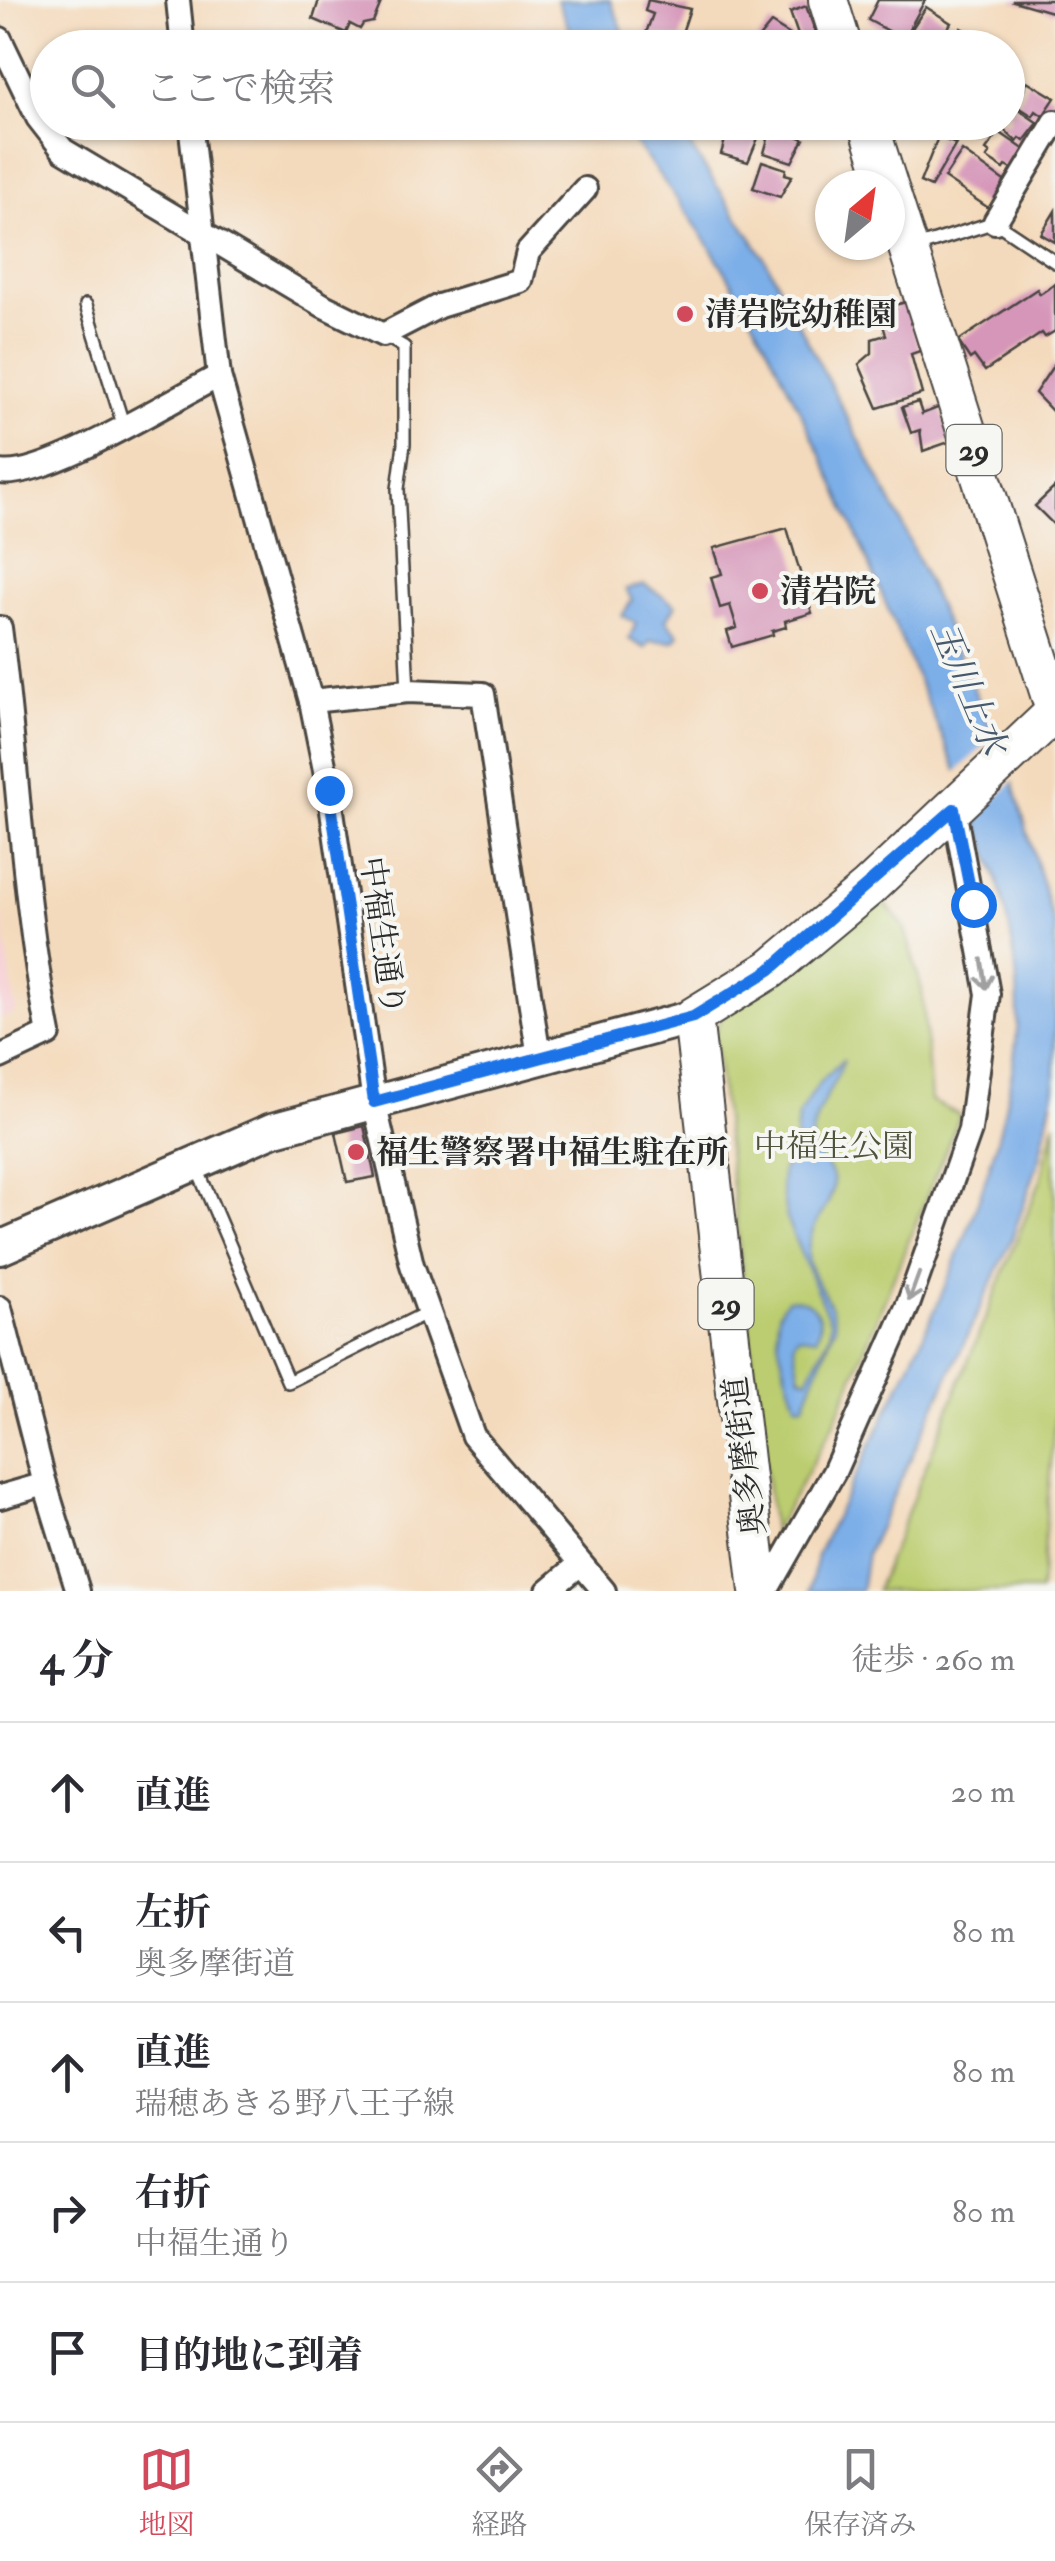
<!DOCTYPE html>
<html lang="ja">
<meta charset="utf-8">
<style>
:root{--surface:#fff;--page:#f7f7f7;--text:#2b2b33;--muted:#7c7c81;--line:#e1e1e2;--accent:#d1495b}
body{margin:0;font-family:"IM FELL Double Pica","Noto Serif JP",serif;background:var(--page);color:var(--text)}
.compass{position:absolute;left:815px;top:170px;width:90px;height:90px;border-radius:50%;background:var(--surface);box-shadow:0 2px 8px #0004;rotate:29deg}
.stop{position:absolute;width:30px;height:30px;margin:-22px;border:8px solid #1a73e8;border-radius:50%;background:#fff}
.stop.end{background:#1a73e8;border-color:#fff;box-shadow:0 2px 10px #0008}
.list{margin:0;padding:0;list-style:none}
h2{display:flex;justify-content:space-between;align-items:center;height:130px;margin:0;padding:0 40px;font-size:42px}
h2 small{font-size:32px;font-weight:400;color:var(--muted)}
.list li{display:grid;grid-template-columns:65px 1fr auto;gap:30px;align-items:center;box-sizing:border-box;height:140px;padding:0 40px;border-top:2px solid var(--line)}
.list b{display:block;font-size:38px;white-space:nowrap}
.list p{margin:0;font-size:32px;white-space:nowrap;color:var(--muted)}
.list em{font-size:32px;font-style:normal;color:var(--muted)}
.icon{flex:none;width:55px;height:55px;fill:none;stroke:currentColor;stroke-width:2;stroke-linecap:round;stroke-linejoin:round}
.map{position:relative;flex:none;width:1055px;height:1591px;overflow:hidden}
.search{position:absolute;background:var(--surface);box-shadow:0 2px 8px #0004;left:30px;right:30px;top:30px;height:110px;display:flex;align-items:center;gap:25px;box-sizing:border-box;padding:0 35px;border-radius:55px;color:var(--muted);font-size:38px}
.sheet{height:830px;background:var(--surface)}
nav{display:flex;justify-content:space-around;align-items:center;box-sizing:border-box;height:140px;border-top:2px solid var(--line);background:var(--surface);font-size:28px;color:var(--muted)}
nav a{display:grid;justify-items:center;gap:5px}
nav .on{color:var(--accent)}
.map>svg:first-child{display:block}
.built{fill:#f7cfd4}
.green{fill:#bbcd70;stroke:#737c4e;stroke-width:2.5}
.water{fill:#7baee8;stroke:#536c8a;stroke-width:2.5}
.pier{fill:#f4dabc}
.building{fill:#d696b9}
.lines{fill:none;stroke-linecap:round;stroke-linejoin:round}
.lane-casing{stroke:#494541;stroke-width:16}
.street-casing{stroke:#494541;stroke-width:28}
.secondary-casing{stroke:#494541;stroke-width:38}
.primary-casing{stroke:#494541;stroke-width:42}
.lane{stroke:#fff;stroke-width:11}
.street{stroke:#fff;stroke-width:22}
.secondary{stroke:#fff;stroke-width:32}
.primary{stroke:#fff;stroke-width:38}
.oneway{stroke:#a0a0a0}
.route{stroke:#1a73e8;stroke-width:12}
.poi-dot{fill:#d1495b;stroke:#f6f6f2;stroke-width:4}
.labels{text-anchor:middle;stroke-width:8;stroke-linejoin:round;paint-order:stroke}
.shield{fill:#f6f6f2;stroke:#686867;stroke-width:2.5}
.shield-label{font-size:30px;font-weight:bold;fill:#2b2b2b}
.poi-label{font-size:32px;font-weight:bold;fill:#2b2b2b;stroke:#f6f6f2;text-anchor:start}
.street-label{font-size:32px;fill:#2b2b2b;stroke:#f6f6f2}
.park-label{font-size:32px;fill:#4f543c;stroke:#f6f6f2}
.water-label{font-size:35px;font-style:italic;fill:#47596d;stroke:#f6f6f2}
</style>
<div class="map">
<svg width="1055" height="1591" viewBox="0 0 1055 1591">
<rect width="100%" height="100%" fill="#f6f6f2"/>
<filter id="ink" filterUnits="userSpaceOnUse"><feTurbulence type="fractalNoise" baseFrequency=".01" numOctaves="2"/><feDisplacementMap in="SourceGraphic" scale="20" xChannelSelector="R" yChannelSelector="G"/><feConvolveMatrix kernelMatrix="1 2 1 2 8 2 1 2 1" color-interpolation-filters="sRGB"/></filter>
<filter id="wash" filterUnits="userSpaceOnUse"><feTurbulence type="fractalNoise" baseFrequency=".0048" numOctaves="4" result="noise"/><feDisplacementMap in="SourceGraphic" scale="40" xChannelSelector="R" yChannelSelector="G"/><feGaussianBlur stdDeviation="2.25" result="paint"/><feColorMatrix in="noise" values="0 0 0 0 0 0 0 0 0 0 0 0 0 0 0 0 0 1.4 0 .05"/><feComposite in="paint" operator="in"/></filter>
<g filter="url(#wash)">
<rect width="100%" height="100%" fill="#f4dabc"/>
<!-- built -->
<polygon class="built" points="0,904 16,1012 0,1019"/>
<!-- green -->
<g class="green">
<polygon points="875,893 904,926 922,990 931,1101 960,1115 834,1424 773,1533 714,1033 727,1007"/>
<polygon points="1055,1122 1055,1416 1040,1591 876,1591 1041,1179"/>
</g>
<!-- water -->
<g class="water">
<polygon points="557,0 610,0 630,47 577,47"/>
<path d="M 619,123 L 675,123 L 764,257 L 900,519 L 1011,775 L 1055,928 L 1055,1087 L 1040,1158 L 1011,1241 L 867,1553 L 861,1591 L 810,1591 L 817,1555 C 891,1398 997,1216 1016,1043 C 1030,918 966,795 919,683 C 862,546 798,389 720,263 C 690,214 655,168 619,123 Z"/>
<polygon points="644,584 676,605 666,620 679,635 674,641 650,641 645,648 629,639 636,623 622,616 632,600 626,589"/>
<path d="M 844,1059 C 834,1091 814,1104 810,1150 C 863,1191 809,1208 808,1253 C 808,1278 834,1299 835,1326 L 804,1405 L 796,1404 C 788,1375 764,1324 787,1299 C 811,1297 827,1315 816,1338 L 798,1336 L 794,1343 L 800,1376 L 808,1379 L 830,1334 L 830,1321 L 787,1221 L 781,1185 L 782,1172 L 795,1149 L 798,1116 L 819,1083 Z"/>
</g>
<!-- pier -->
<polygon class="pier" points="998,732 1017,778 973,821 954,774"/>
<g id="blocks">
<!-- building -->
<g class="building">
<polygon points="319,0 382,0 373,22 363,24 360,29 350,24 346,33 313,19"/>
<polygon points="648,0 690,9 680,39 646,33 653,14 645,11"/>
<polygon points="878,0 925,0 904,39 868,20"/>
<polygon points="1055,0 1055,13 1013,1 1014,0"/>
<polygon points="806,6 817,36 800,41 790,12"/>
<polygon points="926,7 951,23 936,48 919,48 905,39"/>
<polygon points="771,23 790,35 796,43 792,48 766,48 757,40"/>
<polygon points="961,28 979,37 973,48 951,48"/>
<polygon points="384,40 407,47 407,48 384,48"/>
<polygon points="1027,81 1055,98 1043,116 1036,111 1033,116 1017,106"/>
<polygon points="1012,105 1038,123 1024,141 1020,138 1017,142 996,122 1008,122"/>
<polygon points="299,122 334,122 334,130 299,129"/>
<polygon points="730,122 753,122 751,127 761,131 748,162 721,154"/>
<polygon points="772,125 804,139 792,162 764,153"/>
<polygon points="999,132 1025,150 1012,169 1006,166 1004,169 987,158 990,153 986,150"/>
<polygon points="938,137 956,144 931,187 920,182"/>
<polygon points="962,151 1007,183 990,209 944,178"/>
<polygon points="762,161 786,169 785,174 792,176 780,197 753,188"/>
<polygon points="1055,211 1055,242 1041,234"/>
<polygon points="1055,284 1055,331 1045,337 1042,333 985,371 974,356 970,359 958,341 1037,289 1040,294"/>
<polygon points="906,302 920,351 911,354 922,394 878,408 859,364 872,353 872,339 886,335 883,325 893,322 890,311 896,309 895,305"/>
<polygon points="1055,363 1055,414 1035,393"/>
<polygon points="918,402 922,414 940,407 952,441 923,451 920,430 911,433 902,407"/>
<polygon points="1055,487 1055,526 1035,506"/>
<polygon points="787,528 812,613 785,621 786,627 772,631 773,635 732,647 727,631 737,628 730,605 720,608 711,577 722,574 714,548"/>
<polygon points="364,1126 375,1177 347,1182 336,1133"/>
</g>
</g>
</g>
<g filter="url(#ink)">
<use href="#blocks" fill-opacity="0" stroke="#494541" stroke-width="2.5"/>
<g class="lines">
<defs>
<g id="lane">
<polyline points="913,248 995,222 1055,262"/>
<polyline points="86,305 123,424"/>
<polyline points="383,335 404,347 404,444 398,489 408,691"/>
<polyline points="196,1166 288,1382 428,1312"/>
</g>
<g id="street">
<polyline points="178,0 183,48"/>
<polyline points="0,39 38,118 63,150 324,306 383,335 439,306 521,281 528,252 585,189"/>
<polyline points="190,122 219,376 311,701 329,790 374,1102 412,1265 473,1436 604,1591"/>
<polyline points="995,222 1055,122"/>
<path d="M 0,472 C 43,480 173,399 219,376"/>
<path d="M 0,628 C 18,764 22,899 49,1034 L 0,1057"/>
<polyline points="311,701 408,691 483,694 539,1057"/>
<polyline points="0,1308 45,1484 0,1497"/>
<polyline points="45,1484 78,1591"/>
<polyline points="548,1591 580,1564"/>
<polyline points="766,1591 834,1472 908,1305 970,1130 988,994 954,809"/>
</g>
<polyline id="secondary" points="0,1248 272,1130 693,1017"/>
<g id="primary">
<polyline points="828,0 843,48"/>
<polyline points="868,122 888,185"/>
<polyline points="890,191 1055,710"/>
<polyline points="759,1591 693,1017 771,969 868,888 1055,712"/>
</g>
</defs>
<!-- lane casing -->
<use href="#lane" class="lane-casing"/>
<!-- street casing -->
<use href="#street" class="street-casing"/>
<!-- secondary casing -->
<use href="#secondary" class="secondary-casing"/>
<!-- primary casing -->
<use href="#primary" class="primary-casing"/>
<!-- lane -->
<use href="#lane" class="lane"/>
<!-- street -->
<use href="#street" class="street"/>
<!-- secondary -->
<use href="#secondary" class="secondary"/>
<!-- primary -->
<use href="#primary" class="primary"/>
</g>
<!-- one-way arrows -->
<defs><path id="oneway-shaft" d="M-6 0H5M1.5-3L5.5 0L1.5 3" fill="none" stroke-width="1.6" stroke-linecap="round" stroke-linejoin="round" transform="scale(2.5)"/></defs>
<g class="oneway">
<use href="#oneway-shaft" transform="translate(984 974) rotate(81)"/>
<use href="#oneway-shaft" transform="translate(914 1287) rotate(110)"/>
</g>
</g>
<g class="lines" filter="url(#ink)">
<!-- route -->
<polyline class="route" points="329,790 374,1102 693,1017 770,970 954,809 973,904"/>
</g>
<!-- markers -->
<g class="poi-dot">
<circle cx="685" cy="314" r="10"/>
<circle cx="760" cy="591" r="10"/>
<circle cx="356" cy="1152" r="10"/>
</g>
<g class="labels">
<!-- shield labels -->
<g class="shield">
<rect x="946.5" y="425" width="55" height="50" rx="8"/>
<rect x="698.5" y="1279" width="55" height="50" rx="8"/>
</g>
<g class="shield-label">
<text x="974" y="460">29</text>
<text x="726" y="1314">29</text>
</g>
<!-- poi labels -->
<g class="poi-label">
<text x="705" y="325">清岩院幼稚園</text>
<text x="780" y="602">清岩院</text>
<text x="376" y="1163">福生警察署中福生駐在所</text>
</g>
<!-- street labels -->
<g class="street-label">
<text transform="translate(383 936) rotate(82)" y="11">中福生通り</text>
<text transform="translate(744 1456) rotate(-97)" y="11">奥多摩街道</text>
</g>
<!-- park labels -->
<g class="park-label">
<text x="834" y="1157">中福生公園</text>
</g>
<!-- water labels -->
<g class="water-label">
<text transform="translate(969 688) rotate(67)" y="12">玉川上水</text>
</g>
</g>
</svg>
<svg class="compass" viewBox="-18 -18 36 36"><path d="M0-13l5 13h-10z" fill="#e53935"/><path d="M0 13l5-13h-10z" fill="#7c7c81"/></svg>
<div class="stop" style="left:973px;top:904px"></div>
<div class="stop end" style="left:329px;top:790px"></div>
<div class="search"><svg class="icon" aria-label="search" viewBox="0 0 24 24"><circle cx="10" cy="10" r="6"/><path d="M15 15l6 6"/></svg>ここで検索</div>
</div>
<section class="sheet">
<h2>4 分<small>徒歩 · 260 m</small></h2>
<ul class="list">
<li><svg class="icon" aria-label="ahead" viewBox="0 0 24 24"><path d="M12 20V5M6 11l6-6 6 6"/></svg><div><b>直進</b></div><em>20 m</em></li>
<li><svg class="icon" aria-label="left" viewBox="0 0 24 24"><path d="M17 20v-9H6M10 6l-5 5 5 5"/></svg><div><b>左折</b><p>奥多摩街道</p></div><em>80 m</em></li>
<li><svg class="icon" aria-label="ahead" viewBox="0 0 24 24"><path d="M12 20V5M6 11l6-6 6 6"/></svg><div><b>直進</b><p>瑞穂あきる野八王子線</p></div><em>80 m</em></li>
<li><svg class="icon" aria-label="right" viewBox="0 0 24 24"><path d="M7 20v-9h11M14 6l5 5-5 5"/></svg><div><b>右折</b><p>中福生通り</p></div><em>80 m</em></li>
<li><svg class="icon" aria-label="arrive" viewBox="0 0 24 24"><path d="M6 21V4h12l-3 4 3 4H6"/></svg><div><b>目的地に到着</b></div></li>
</ul>
</section>
<nav>
<a class="on"><svg class="icon" aria-label="map" viewBox="0 0 24 24"><path d="M3 6l6-2 6 2 6-2v14l-6 2-6-2-6 2zM9 4v14M15 6v14"/></svg>地図</a>
<a><svg class="icon" aria-label="directions" viewBox="0 0 24 24"><path d="M12 3l9 9-9 9-9-9zM9 14v-3h6M13 9l2 2-2 2"/></svg>経路</a>
<a><svg class="icon" aria-label="saved" viewBox="0 0 24 24"><path d="M7 4h10v16l-5-4-5 4z"/></svg>保存済み</a>
</nav>
